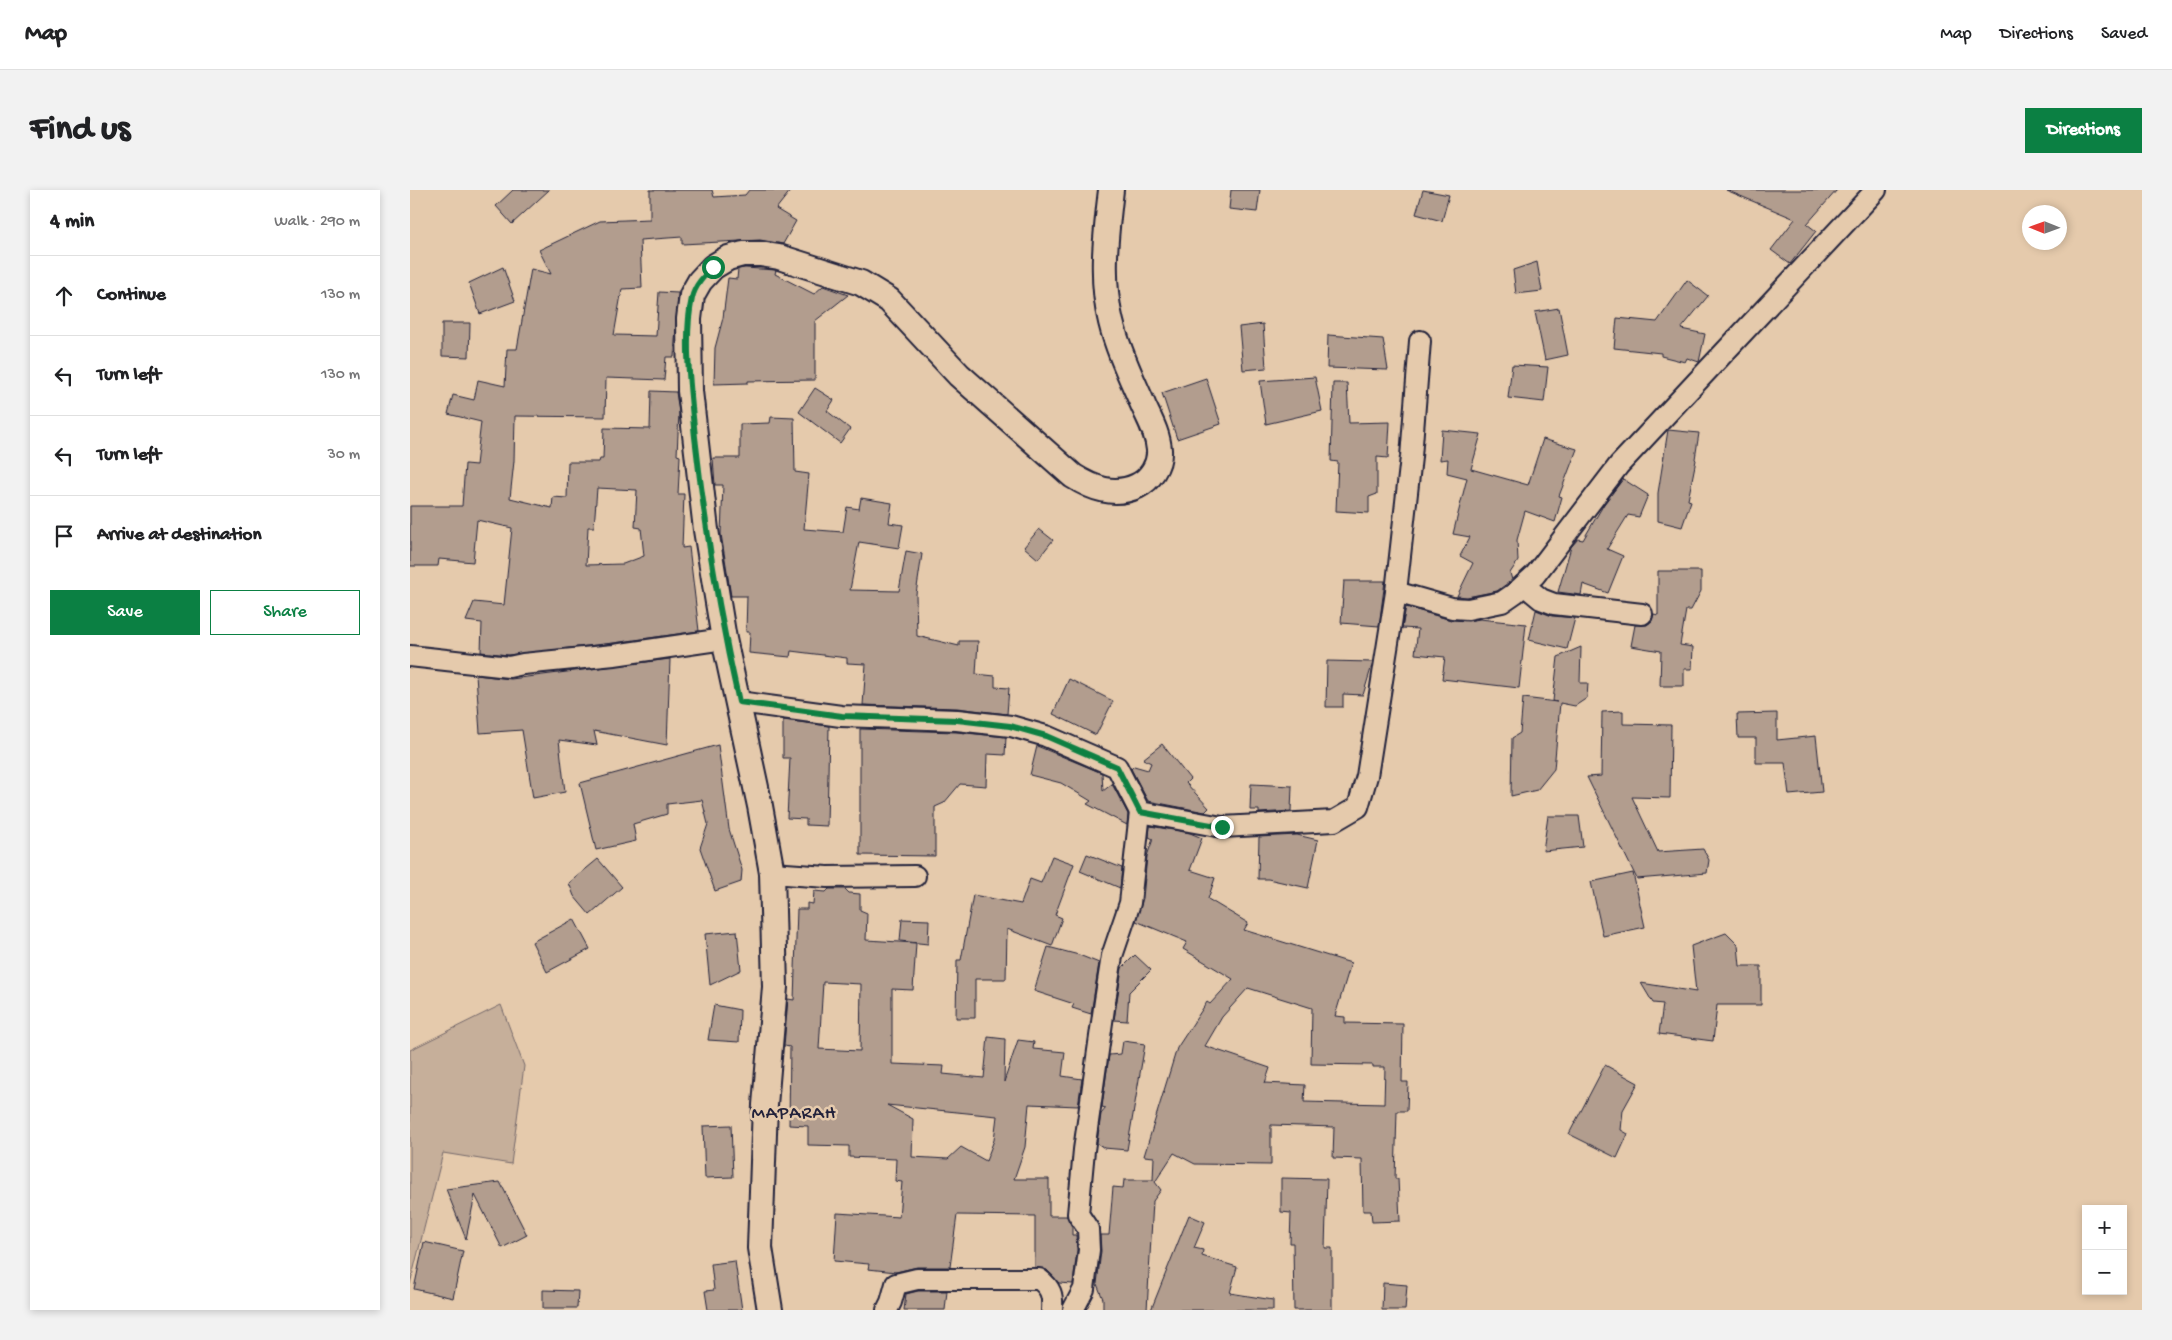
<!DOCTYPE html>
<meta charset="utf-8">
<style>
:root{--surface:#fff;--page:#f2f2f2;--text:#202124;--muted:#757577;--line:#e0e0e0;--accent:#0b8043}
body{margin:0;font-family:"Gochi Hand",sans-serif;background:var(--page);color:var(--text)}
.controls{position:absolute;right:15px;bottom:15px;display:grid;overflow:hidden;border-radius:0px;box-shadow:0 2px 8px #0003}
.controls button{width:45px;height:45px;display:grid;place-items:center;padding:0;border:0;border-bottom:1px solid var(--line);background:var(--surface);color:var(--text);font:25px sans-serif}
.compass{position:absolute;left:1612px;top:15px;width:45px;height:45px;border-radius:50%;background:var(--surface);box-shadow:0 2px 8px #0003;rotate:271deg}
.stop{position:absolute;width:15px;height:15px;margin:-11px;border:4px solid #0b8043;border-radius:50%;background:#fff}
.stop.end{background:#0b8043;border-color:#fff;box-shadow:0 1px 5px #0008}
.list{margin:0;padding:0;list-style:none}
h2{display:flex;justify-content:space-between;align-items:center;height:65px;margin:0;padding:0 20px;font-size:21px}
h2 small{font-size:16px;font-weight:400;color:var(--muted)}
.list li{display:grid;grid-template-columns:32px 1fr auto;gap:15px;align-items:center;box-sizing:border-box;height:80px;padding:0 20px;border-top:1px solid var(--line)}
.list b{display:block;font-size:19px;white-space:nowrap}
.list em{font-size:16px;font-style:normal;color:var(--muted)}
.actions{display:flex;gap:10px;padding:15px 20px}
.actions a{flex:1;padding:11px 0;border:1px solid var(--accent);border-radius:0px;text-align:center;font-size:18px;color:var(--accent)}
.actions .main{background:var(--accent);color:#fff}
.icon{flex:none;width:28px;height:28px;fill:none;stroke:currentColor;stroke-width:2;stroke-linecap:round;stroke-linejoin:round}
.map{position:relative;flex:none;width:1732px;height:1120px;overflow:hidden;border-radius:0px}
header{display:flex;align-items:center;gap:30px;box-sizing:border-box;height:70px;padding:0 25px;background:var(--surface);border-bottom:1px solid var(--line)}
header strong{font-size:24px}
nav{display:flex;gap:28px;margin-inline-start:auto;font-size:18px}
.intro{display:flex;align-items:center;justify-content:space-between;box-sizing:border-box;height:120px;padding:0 30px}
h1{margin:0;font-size:35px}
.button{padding:12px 22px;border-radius:0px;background:var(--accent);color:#fff;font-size:18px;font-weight:700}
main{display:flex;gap:30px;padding:0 30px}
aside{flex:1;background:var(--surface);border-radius:0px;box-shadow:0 2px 8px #0003}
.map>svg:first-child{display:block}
.green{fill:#c6af9a;stroke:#74686a}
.building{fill:#b29d8e;stroke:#22223b;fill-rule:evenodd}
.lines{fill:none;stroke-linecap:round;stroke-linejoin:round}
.minor-casing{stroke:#22223b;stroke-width:24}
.tertiary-casing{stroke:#22223b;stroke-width:28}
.minor{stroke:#e5caac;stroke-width:20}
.tertiary{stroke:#e5caac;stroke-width:24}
.route{stroke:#0b8043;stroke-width:6}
.labels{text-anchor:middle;stroke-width:5;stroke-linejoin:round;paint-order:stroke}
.quarter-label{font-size:19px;letter-spacing:1px;fill:#22223b;stroke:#e5caac}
</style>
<header>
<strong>Map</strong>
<nav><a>Map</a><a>Directions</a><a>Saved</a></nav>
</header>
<div class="intro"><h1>Find us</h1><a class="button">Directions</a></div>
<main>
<aside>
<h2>4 min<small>Walk · 290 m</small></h2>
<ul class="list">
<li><svg class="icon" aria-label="ahead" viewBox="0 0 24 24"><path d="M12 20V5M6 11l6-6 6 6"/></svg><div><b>Continue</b></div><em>130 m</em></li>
<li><svg class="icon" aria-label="left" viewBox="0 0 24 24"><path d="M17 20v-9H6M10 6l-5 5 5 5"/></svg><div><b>Turn left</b></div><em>130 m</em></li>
<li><svg class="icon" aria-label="left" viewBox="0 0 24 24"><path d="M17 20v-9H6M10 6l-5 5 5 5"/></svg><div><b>Turn left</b></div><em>30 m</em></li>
<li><svg class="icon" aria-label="arrive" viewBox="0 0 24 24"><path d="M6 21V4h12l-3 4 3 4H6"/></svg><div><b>Arrive at destination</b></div></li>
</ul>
<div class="actions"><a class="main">Save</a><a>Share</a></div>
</aside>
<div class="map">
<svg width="1732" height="1120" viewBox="0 0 1732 1120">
<rect width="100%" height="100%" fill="#e5caac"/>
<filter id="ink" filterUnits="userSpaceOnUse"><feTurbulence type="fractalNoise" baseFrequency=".02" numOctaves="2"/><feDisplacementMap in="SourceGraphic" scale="10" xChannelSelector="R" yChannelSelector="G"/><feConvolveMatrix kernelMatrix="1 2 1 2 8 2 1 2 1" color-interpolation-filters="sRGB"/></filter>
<g filter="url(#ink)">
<!-- green -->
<polygon class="green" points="91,815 114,876 101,974 33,963 0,1094 0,860"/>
<!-- building -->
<g class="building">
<polygon points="103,0 139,0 102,34 86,16"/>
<path d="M 240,0 L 302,0 L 304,7 L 335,5 L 339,0 L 381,0 L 366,19 L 386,31 L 373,54 L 350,50 L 272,54 L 272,47 L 230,50 L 232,98 L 212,99 L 204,145 L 246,146 L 249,102 L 268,103 L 264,167 L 256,167 L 254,190 L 196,188 L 195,227 L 105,226 L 104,271 L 100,308 L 142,318 L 143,307 L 157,308 L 158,272 L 189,272 L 190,269 L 193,269 L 194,238 L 240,239 L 241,201 L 266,202 L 269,222 L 267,265 L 270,266 L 268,304 L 274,304 L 272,358 L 279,357 L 289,441 L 203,453 L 98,465 L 71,462 L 72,433 L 56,431 L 64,412 L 94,415 L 102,338 L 67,330 L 63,372 L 29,369 L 28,376 L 0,376 L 0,316 L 52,316 L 55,274 L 66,275 L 71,232 L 38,224 L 43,205 L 64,210 L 68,190 L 95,196 L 97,159 L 107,159 L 121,79 L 141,84 L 129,60 L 190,31 L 240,29 ZM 187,298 L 227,300 L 225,337 L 231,338 L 234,366 L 213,374 L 176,375 L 178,337 L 184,337 Z"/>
<polygon points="821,0 850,0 847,22 819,19"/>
<polygon points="1013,0 1039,5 1032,31 1006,24"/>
<polygon points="1316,0 1427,0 1397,34 1406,41 1380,74 1361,60 1385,29"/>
<polygon points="1127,72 1132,101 1106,104 1103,80"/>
<polygon points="93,77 105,111 70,124 59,93"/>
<polygon points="335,78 366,80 365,84 404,104 413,96 438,105 405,131 405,190 338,191 338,193 304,194 305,158 313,128 318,88 327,89 328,79"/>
<polygon points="1277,90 1298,106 1271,139 1295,144 1289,172 1277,168 1275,172 1251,166 1251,163 1204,158 1207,128 1247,132"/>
<polygon points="1149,118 1158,165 1135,170 1125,122"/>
<polygon points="32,133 60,133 59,167 32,166"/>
<polygon points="853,134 856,178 833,180 829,137"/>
<polygon points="918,145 973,149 978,180 917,178"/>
<polygon points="1102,175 1138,177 1134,212 1098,208"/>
<polygon points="905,187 912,221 856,234 850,191"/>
<polygon points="796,188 811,234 767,249 752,203"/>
<polygon points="923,193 937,193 939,233 980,232 978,268 967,267 967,304 959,307 959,323 926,321 928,272 921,271"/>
<polygon points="405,198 424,210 417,221 440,239 430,253 389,222"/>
<polygon points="361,227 384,228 385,282 399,284 394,339 433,342 437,317 449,319 451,308 482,313 479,333 493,335 489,358 449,352 440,400 489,401 496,361 512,364 506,404 507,446 549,456 549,451 568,451 566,484 585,486 585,497 599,498 597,524 547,518 453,515 456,474 437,473 437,468 381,461 380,467 339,463 340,442 336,442 337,406 321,406 311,344 313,295 305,295 303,268 330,268 330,234 360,233"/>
<polygon points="1032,240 1071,244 1061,279 1118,295 1133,249 1167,259 1149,306 1152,307 1145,332 1115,321 1107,350 1108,371 1100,383 1102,390 1087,401 1057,407 1047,406 1063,373 1050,366 1060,347 1043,344 1057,288 1037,283 1038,269 1030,270"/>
<polygon points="1258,240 1289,243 1285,269 1286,270 1278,310 1281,311 1272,337 1248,331 1248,303"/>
<polygon points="1213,289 1238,305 1229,327 1218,325 1197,359 1213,366 1198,403 1173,394 1171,405 1148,402 1161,357 1168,349 1173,350 1194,314"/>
<polygon points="629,339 643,350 628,369 614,357"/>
<polygon points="1248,381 1291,381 1291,401 1281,420 1276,420 1270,455 1283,457 1282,479 1274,479 1274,496 1250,496 1251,461 1221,456 1225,435 1237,435 1242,431 1244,424 1248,425"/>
<polygon points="934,391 975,391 969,436 931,433"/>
<polygon points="996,417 1041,430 1058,431 1070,429 1116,434 1109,498 1032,489 1035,467 1005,464 1008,439 992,438"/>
<polygon points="1126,420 1142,426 1165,428 1157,459 1119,450"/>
<polygon points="1171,457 1170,493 1178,493 1177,508 1165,516 1150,513 1144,579 1127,600 1101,606 1102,548 1110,543 1113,508 1147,512 1143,511 1148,467"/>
<polygon points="260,469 257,555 184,541 187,555 149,550 155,602 123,608 112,540 70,543 66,485 101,489"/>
<polygon points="917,471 963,472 953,505 933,504 933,517 916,517"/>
<polygon points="659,489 703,511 686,545 643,524"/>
<polygon points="1213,521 1213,534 1261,535 1260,608 1222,607 1248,662 1293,659 1299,670 1297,683 1227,689 1177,587 1191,586 1192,522"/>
<polygon points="1367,523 1367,550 1406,546 1412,602 1379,605 1375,573 1346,573 1346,548 1328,548 1327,524"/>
<polygon points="373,530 419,536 417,636 396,635 396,629 377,628 380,568 373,568"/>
<polygon points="450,539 546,542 596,547 595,565 577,564 576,596 550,594 534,613 525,617 525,666 450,665"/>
<polygon points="752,554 780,589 776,593 799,618 795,622 738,611 721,579 724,576 738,580 741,573 733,569"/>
<polygon points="308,555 319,639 332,680 331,692 305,701 290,658 298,634 292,610 257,614 257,624 223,634 226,651 186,660 170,593"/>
<polygon points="627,556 692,583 693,601 702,594 718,624 717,635 677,614 681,611 651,593 620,585"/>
<polygon points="841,594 882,596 881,621 849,623 849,620 840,620"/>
<polygon points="1138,626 1169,626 1173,657 1133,661"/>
<path d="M 740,636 L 780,643 L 792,648 L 780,680 L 805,688 L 798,709 L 838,733 L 834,740 L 941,773 L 925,826 L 935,827 L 935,833 L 993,834 L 992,892 L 998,892 L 997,921 L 987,921 L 985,989 L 988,989 L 990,1031 L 962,1032 L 961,1021 L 953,1021 L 952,969 L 923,968 L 924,937 L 861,935 L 861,975 L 785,974 L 764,963 L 745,992 L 751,1000 L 743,1011 L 737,1120 L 693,1120 L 693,1109 L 687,1094 L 691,1061 L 690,1045 L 699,1045 L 703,997 L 713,998 L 714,990 L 743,990 L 744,967 L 734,966 L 767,858 L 797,812 L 800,814 L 823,789 L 773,759 L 777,752 L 726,731 L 733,708 L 737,666 L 743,649 L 739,647 ZM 838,798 L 902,818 L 901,874 L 963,875 L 963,877 L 975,877 L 974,914 L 894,912 L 895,895 L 855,893 L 860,878 L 795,856 L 812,827 Z"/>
<polygon points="887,645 908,650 898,698 858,689 848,689 849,647"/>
<polygon points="677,664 712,678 710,698 670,681"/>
<polygon points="642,666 664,674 645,725 652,728 642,756 597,739 596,789 565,789 565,828 546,828 547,770 551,770 563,705 611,714 620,689 631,693"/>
<polygon points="188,669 212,697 180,725 164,706 159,693"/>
<polygon points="1223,683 1235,737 1193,746 1181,692"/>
<path d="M 419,699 L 435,699 L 439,703 L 450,704 L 450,720 L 457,723 L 456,750 L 506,753 L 503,800 L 482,799 L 482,874 L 534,876 L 533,884 L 574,888 L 578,847 L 595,849 L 594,892 L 608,850 L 624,852 L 623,859 L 655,862 L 652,886 L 672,889 L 668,916 L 619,914 L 615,957 L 604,989 L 639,989 L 639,1026 L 657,1026 L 662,1037 L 662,1045 L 666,1045 L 667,1060 L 663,1094 L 649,1093 L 637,1080 L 625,1077 L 625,1026 L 547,1025 L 540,1077 L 507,1077 L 486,1082 L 458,1079 L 459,1074 L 424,1071 L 427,1023 L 489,1027 L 492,992 L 485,991 L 486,969 L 439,967 L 439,956 L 398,955 L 398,936 L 379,935 L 380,857 L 374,856 L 378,809 L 384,810 L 387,719 L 397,719 L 397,713 L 403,714 L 404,701 L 416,702 ZM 413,792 L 451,794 L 450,861 L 409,859 ZM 477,915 L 587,926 L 584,950 L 576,971 L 551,957 L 538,969 L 502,967 L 503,929 Z"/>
<polygon points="164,729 180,759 137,782 122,752"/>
<polygon points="492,729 519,730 518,754 490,751"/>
<polygon points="327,741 331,780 300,795 295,744"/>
<polygon points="1316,743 1328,755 1330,776 1351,776 1351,815 1307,815 1303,851 1249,844 1253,814 1243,813 1231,793 1286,802 1281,756"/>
<polygon points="638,757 669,765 689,773 681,824 662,818 664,814 624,801"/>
<polygon points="725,765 741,780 719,802 717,831 704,830 712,778"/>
<polygon points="304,815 330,820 329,852 298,850"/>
<polygon points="713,851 735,854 717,960 694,958 687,953 691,924 696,918 692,917 699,865 711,864"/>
<polygon points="1195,875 1228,893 1213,920 1211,940 1218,944 1207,968 1159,944"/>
<polygon points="321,935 323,987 295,988 293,936"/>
<polygon points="871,988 917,989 915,1058 922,1058 922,1120 884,1120 883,1053 880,1053 881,1023 871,1022"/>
<polygon points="90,992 117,1045 92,1058 65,1005 56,1049 36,999"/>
<polygon points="779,1025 795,1032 784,1058 793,1060 792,1066 827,1077 820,1103 863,1110 863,1120 741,1120"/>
<polygon points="14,1052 53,1061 43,1108 4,1099"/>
<polygon points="325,1071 332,1120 298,1120 295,1101 304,1100 301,1074"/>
<polygon points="973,1093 997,1095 995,1120 972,1120"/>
<polygon points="133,1100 168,1101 167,1118 133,1118"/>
<polygon points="508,1101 537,1101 535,1120 494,1120 496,1104"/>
</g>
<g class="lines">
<defs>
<g id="minor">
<polyline points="1114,395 1131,409 1144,414 1232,424"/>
<polyline points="986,402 1001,267 1010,151"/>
<polyline points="0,466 99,477 113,474 204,465 314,449"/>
<polyline points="329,512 431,526 547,530 601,536 636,546 707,577 730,622 812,637 924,631 948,617 957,586 986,402 1042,418 1058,419 1092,412 1105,403 1125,385 1209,275 1466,0"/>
<polyline points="362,683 417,687 505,686"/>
<path d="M 477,1120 L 481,1112 L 486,1094 L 507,1089 L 629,1089 C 641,1098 643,1105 642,1120"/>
<polyline points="663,1120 674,1099 679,1060 678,1039 668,1024 674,960 695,811 702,766 720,713 730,622"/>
</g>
<path id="tertiary" d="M 360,1120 L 350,1058 L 355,915 L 365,797 L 362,683 L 350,616 L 314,449 L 296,340 L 280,201 L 279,129 L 282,105 L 290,91 L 303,77 L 318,68 L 333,64 L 350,64 L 369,67 L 451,93 L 479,110 L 549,185 L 663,286 C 682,298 704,307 727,296 C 740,290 750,275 749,260 C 748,244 740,230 734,217 C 722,189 708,161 701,132 C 690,88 696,44 701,0"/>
</defs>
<!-- minor casing -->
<use href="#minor" class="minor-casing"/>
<!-- tertiary casing -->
<use href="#tertiary" class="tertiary-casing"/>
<!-- minor -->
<use href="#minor" class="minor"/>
<!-- tertiary -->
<use href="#tertiary" class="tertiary"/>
</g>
</g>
<g class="lines" filter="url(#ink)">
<!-- route -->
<path class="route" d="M 303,77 C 294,86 285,95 282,108 C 273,149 281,205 285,247 C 295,337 309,424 329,512 L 432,526 L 547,530 L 600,536 L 636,546 L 707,577 L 730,622 L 812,637"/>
</g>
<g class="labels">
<!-- quarter labels -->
<g class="quarter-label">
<text x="384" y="928">MAPARAH</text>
</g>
</g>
</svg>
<div class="controls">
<button>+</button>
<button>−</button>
</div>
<svg class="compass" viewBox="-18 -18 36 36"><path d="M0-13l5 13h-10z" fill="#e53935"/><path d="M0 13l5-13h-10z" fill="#757577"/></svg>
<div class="stop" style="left:303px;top:77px"></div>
<div class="stop end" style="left:812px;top:637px"></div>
</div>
</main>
